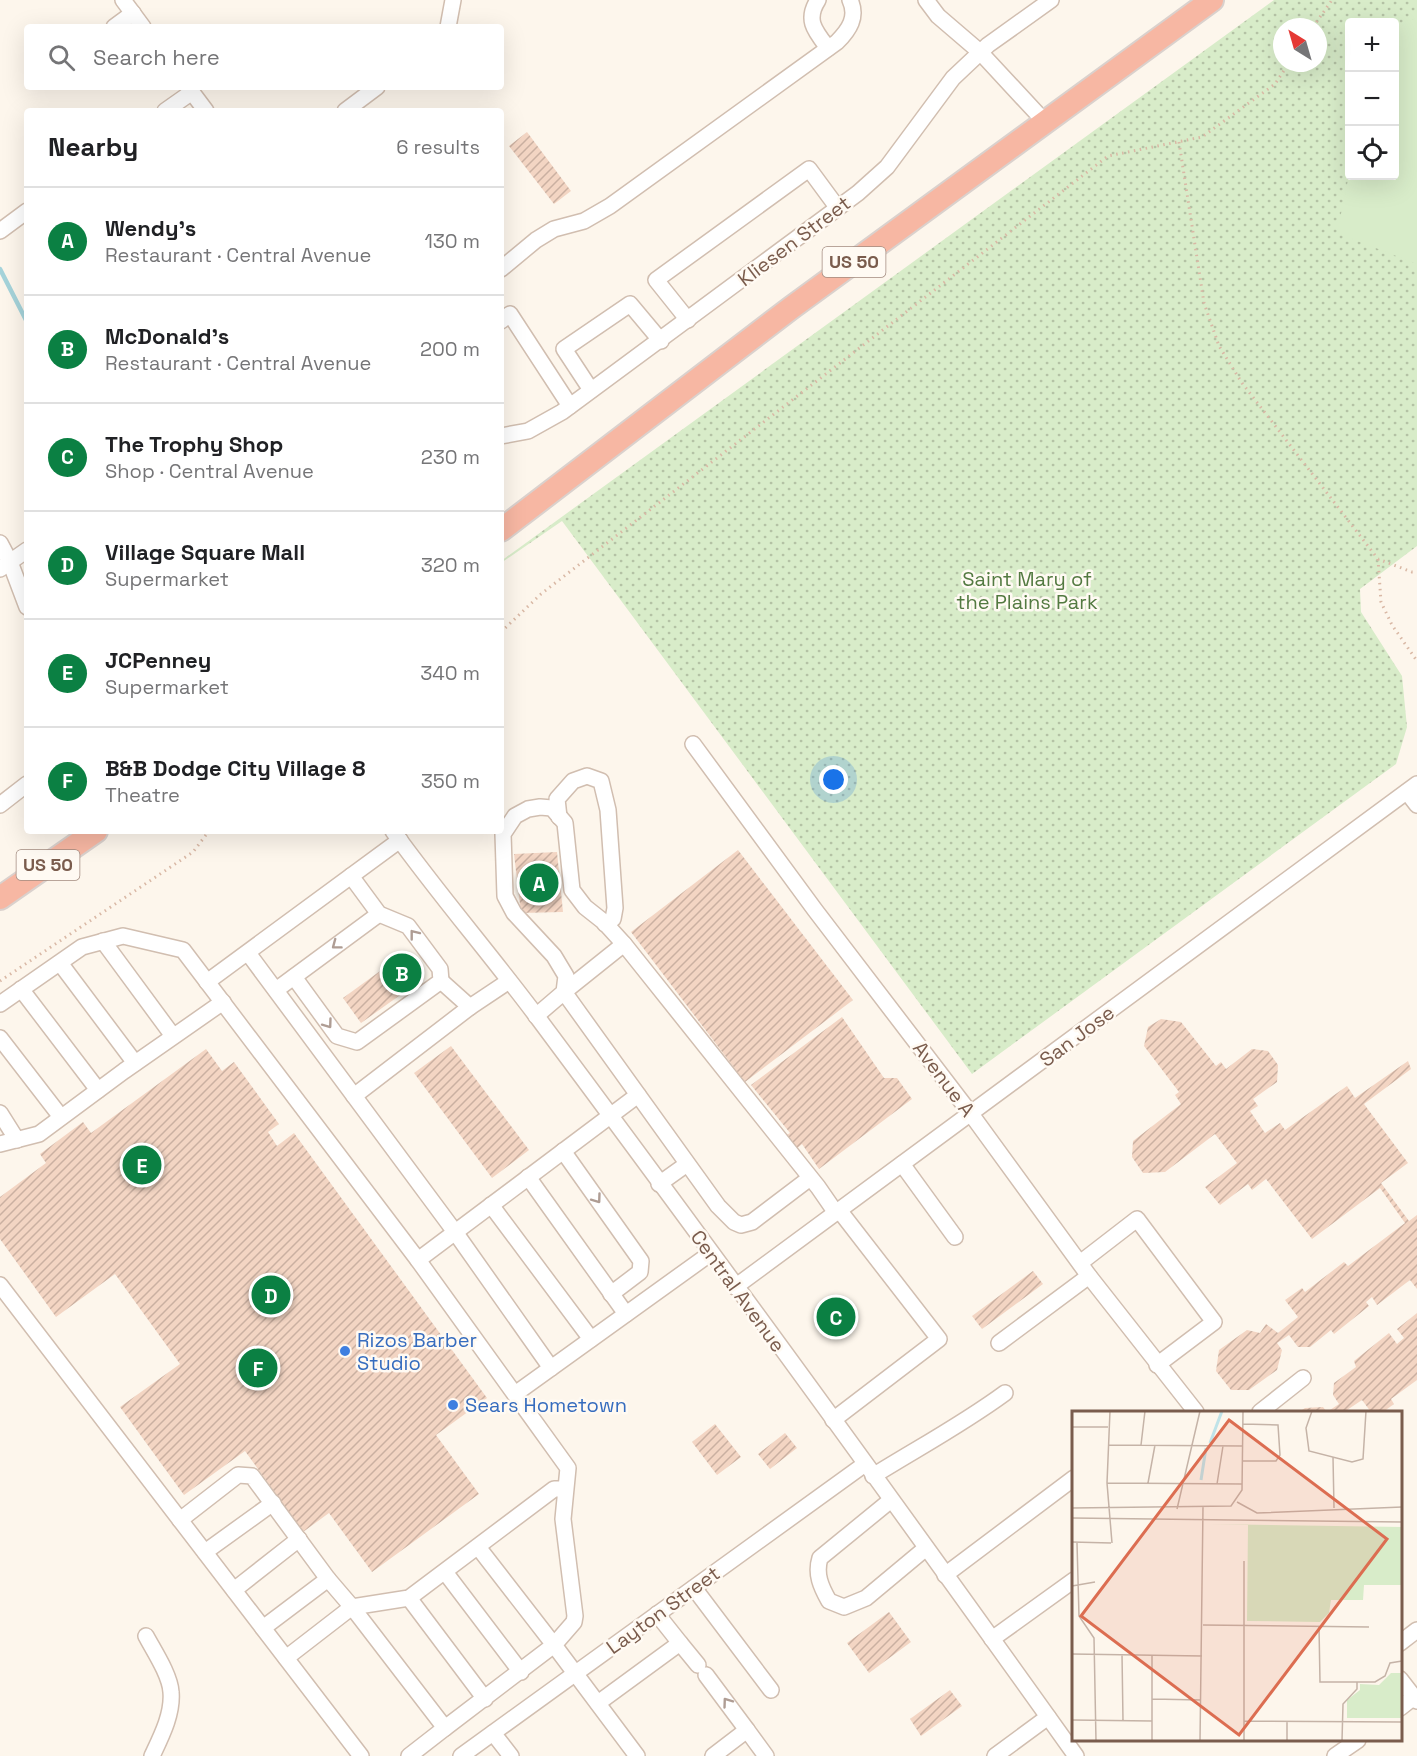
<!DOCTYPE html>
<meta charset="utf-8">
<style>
:root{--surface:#fff;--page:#f6f6f6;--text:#202124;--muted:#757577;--line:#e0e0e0;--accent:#0b8043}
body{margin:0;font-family:"Space Grotesk",sans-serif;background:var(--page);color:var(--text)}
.controls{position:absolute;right:18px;top:18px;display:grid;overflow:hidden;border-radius:6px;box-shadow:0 6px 24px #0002}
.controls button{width:54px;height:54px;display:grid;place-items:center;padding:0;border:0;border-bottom:2px solid var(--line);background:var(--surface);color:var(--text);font:30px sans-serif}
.compass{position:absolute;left:1273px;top:18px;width:54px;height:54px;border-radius:50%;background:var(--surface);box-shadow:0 6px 24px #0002;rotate:323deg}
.you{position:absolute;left:834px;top:780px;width:21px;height:21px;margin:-15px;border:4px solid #fff;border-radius:50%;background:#1a73e8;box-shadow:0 0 0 9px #1a73e833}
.badge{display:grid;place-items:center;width:39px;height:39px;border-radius:50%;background:var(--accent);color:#fff;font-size:20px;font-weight:700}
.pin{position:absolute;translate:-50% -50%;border:3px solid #fff;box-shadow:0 2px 6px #0006}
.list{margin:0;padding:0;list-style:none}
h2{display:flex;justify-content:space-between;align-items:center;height:78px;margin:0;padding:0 24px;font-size:26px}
h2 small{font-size:20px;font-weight:400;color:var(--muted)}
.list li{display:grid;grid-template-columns:39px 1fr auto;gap:18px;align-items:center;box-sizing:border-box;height:108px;padding:0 24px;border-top:2px solid var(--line)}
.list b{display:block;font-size:22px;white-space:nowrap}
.list p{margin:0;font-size:20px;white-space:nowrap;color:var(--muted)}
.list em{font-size:20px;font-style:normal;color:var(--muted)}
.icon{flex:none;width:33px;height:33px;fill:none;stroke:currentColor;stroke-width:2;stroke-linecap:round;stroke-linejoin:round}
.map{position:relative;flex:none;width:1417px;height:1756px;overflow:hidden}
.search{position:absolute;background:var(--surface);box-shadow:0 6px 24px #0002;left:24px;top:24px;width:480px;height:66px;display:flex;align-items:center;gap:15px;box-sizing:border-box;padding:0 21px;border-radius:6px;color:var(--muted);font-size:22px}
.panel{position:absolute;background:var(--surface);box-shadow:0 6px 24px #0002;left:24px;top:108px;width:480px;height:726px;border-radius:6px}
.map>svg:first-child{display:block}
.park{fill:url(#park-dots);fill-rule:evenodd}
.pitch{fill:#d8ecc9}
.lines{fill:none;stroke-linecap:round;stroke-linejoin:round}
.stream{stroke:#a5d3da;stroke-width:4.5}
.building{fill:url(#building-hatch)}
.minor-casing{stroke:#d1beb0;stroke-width:18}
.highway-casing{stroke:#dad1cd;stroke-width:26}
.path{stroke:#d9b8a5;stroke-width:3;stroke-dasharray:1.5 4.5;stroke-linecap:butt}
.minor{stroke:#fff;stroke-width:15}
.highway{stroke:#f7b7a3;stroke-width:22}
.oneway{stroke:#af9d94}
.shop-dot{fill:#3f7fe0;stroke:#fffaf3;stroke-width:2}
.labels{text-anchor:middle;stroke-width:5;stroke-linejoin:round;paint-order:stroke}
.shield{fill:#fffaf3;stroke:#a28b7f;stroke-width:1.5}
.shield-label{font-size:18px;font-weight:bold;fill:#7a5c4d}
.street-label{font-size:20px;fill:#7a5c4d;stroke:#fffaf3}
.park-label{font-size:20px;fill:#537a41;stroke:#fffaf3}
.shop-label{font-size:20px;fill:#366cbe;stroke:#fffaf3;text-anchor:start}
.inset-river{fill:none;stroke:#bfe3e8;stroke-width:3}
.inset-road{fill:none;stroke:#c5b3a7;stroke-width:1.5}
.view{fill:#dc6d51;fill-opacity:0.15;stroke:#dc6d51;stroke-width:3}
.inset-edge{fill:none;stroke:#7a5c4d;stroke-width:3}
</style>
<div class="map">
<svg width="1417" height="1756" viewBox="0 0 1417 1756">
<defs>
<pattern id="park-dots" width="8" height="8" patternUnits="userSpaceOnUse" patternTransform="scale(1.5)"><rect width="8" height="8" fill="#d8ecc9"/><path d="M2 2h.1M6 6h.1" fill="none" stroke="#b4c2a5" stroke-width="1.8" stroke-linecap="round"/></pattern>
<pattern id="building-hatch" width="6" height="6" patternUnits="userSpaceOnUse" patternTransform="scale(1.5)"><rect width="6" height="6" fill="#f3d5c3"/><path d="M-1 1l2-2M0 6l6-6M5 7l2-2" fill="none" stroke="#cab0a1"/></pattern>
</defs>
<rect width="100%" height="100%" fill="#fdf6ec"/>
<!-- park -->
<path class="park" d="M 1274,0 L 1417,0 L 1417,546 L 1360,589 L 1361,612 L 1402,676 L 1407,727 L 1396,764 L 972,1074 L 562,521 L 501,563 L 501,561 ZM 1350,22 L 1394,22 L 1394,176 L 1350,176 ZM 1282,27 L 1318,27 L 1318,63 L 1282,63 Z"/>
<!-- pitch -->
<polygon class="pitch" points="1417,18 1417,264 1337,233 1349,175 1394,176 1395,30 1408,21"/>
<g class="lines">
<!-- stream -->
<polyline class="stream" points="0,269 27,322"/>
</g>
<!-- building -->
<g class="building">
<polygon points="527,132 571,191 554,204 509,146"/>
<polygon points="738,850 853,1000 745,1082 631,932"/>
<polygon points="557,852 563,912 521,913 514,854"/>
<polygon points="398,958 417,983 361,1023 343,998"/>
<polygon points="842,1017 884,1078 897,1078 912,1099 819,1169 802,1144 794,1151 783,1137 790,1133 751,1085"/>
<polygon points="1161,1019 1181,1022 1216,1066 1221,1062 1226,1069 1252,1049 1268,1051 1278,1065 1277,1082 1253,1099 1258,1106 1250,1111 1265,1133 1280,1123 1285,1130 1347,1086 1355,1098 1408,1061 1411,1069 1364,1104 1408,1163 1381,1183 1409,1221 1417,1215 1417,1289 1410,1280 1377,1305 1372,1297 1366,1302 1369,1306 1334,1334 1331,1330 1310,1347 1298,1347 1289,1335 1277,1343 1282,1350 1277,1370 1249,1390 1231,1390 1216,1371 1219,1350 1247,1330 1260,1333 1266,1324 1278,1333 1298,1317 1285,1300 1302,1288 1305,1292 1344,1262 1348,1266 1405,1223 1380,1188 1312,1239 1266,1179 1252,1190 1248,1184 1220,1205 1205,1187 1237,1163 1215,1134 1165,1172 1143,1173 1132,1157 1133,1141 1181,1104 1175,1095 1179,1092 1144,1046 1148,1027"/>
<polygon points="451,1046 529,1150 492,1178 414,1073"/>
<polygon points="206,1049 222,1071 234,1062 279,1124 268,1132 277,1146 294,1133 487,1398 436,1435 479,1494 372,1572 329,1513 303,1532 245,1451 184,1495 120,1407 180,1364 115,1274 56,1317 0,1239 0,1197 46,1163 40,1154 83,1122 91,1133"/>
<polygon points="1033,1271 1043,1284 982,1329 972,1316"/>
<polygon points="1417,1313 1417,1380 1391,1399 1394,1404 1383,1412 1371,1412 1362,1400 1344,1412 1299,1412 1305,1408 1323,1407 1327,1412 1339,1404 1333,1395 1334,1383 1356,1367 1354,1361 1389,1333 1397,1344 1404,1338 1397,1329"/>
<polygon points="715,1424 741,1457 717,1475 692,1442"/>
<polygon points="785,1433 797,1448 770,1469 758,1454"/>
<polygon points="889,1612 911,1642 869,1673 847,1643"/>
<polygon points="950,1690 962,1706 921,1736 910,1719"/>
</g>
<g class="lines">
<defs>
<g id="minor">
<polyline points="123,0 143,27"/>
<path d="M 818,0 C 805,20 815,31 828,48"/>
<polyline points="926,0 938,16 980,52 1045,122"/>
<polyline points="114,27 133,13"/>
<polyline points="448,27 453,0"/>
<polyline points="188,87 206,111"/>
<polyline points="165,111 192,92"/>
<polyline points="345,111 377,87"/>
<polyline points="0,231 27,211"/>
<path d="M 501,269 L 536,240 L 554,229 L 584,221 L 610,206 L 837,42 C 849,30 858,17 850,0"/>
<polyline points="688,320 656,280 809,169 837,207"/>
<polyline points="501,321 510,314 570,406"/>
<polyline points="591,390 564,349 630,304 661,341"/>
<polyline points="501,436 528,431 562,412 858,193 887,167 953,78 988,45 1051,0"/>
<polyline points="0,543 10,562 27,607"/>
<polyline points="0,569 27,550"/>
<polyline points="693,744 815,910 971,1114 1089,1276 1196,1412"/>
<polyline points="1407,792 1417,805"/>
<polyline points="0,805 27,784"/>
<polyline points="559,817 557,799 573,781 587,776 601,781 608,810 615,908 613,919 605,924"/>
<path d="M 393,831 C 439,895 491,955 538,1018 C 720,1262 899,1508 1076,1756"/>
<polyline points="103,941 173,1036"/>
<polyline points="624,944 818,1187 836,1213"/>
<polyline points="248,953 455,1232 551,1368"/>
<polyline points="60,963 135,1063"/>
<polyline points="294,977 337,1036 357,1042 441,981 440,969 408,926 379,914 351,876"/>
<polyline points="441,981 470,1007 509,981"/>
<polyline points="207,982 400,840"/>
<polyline points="21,989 98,1090"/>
<polyline points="276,990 379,914"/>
<polyline points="0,1004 82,947 123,936 183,950 418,1260 568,1468 563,1519 575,1616 574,1622 554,1645 637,1756"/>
<polyline points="536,1016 564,992 566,976 554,956 514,913 505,896 503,834 515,816 528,809 540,807 552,808 565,823 572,890 585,907 604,922 624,944 564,992 718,1206 734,1222 741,1225 752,1222 810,1178"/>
<polyline points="0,1038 61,1117"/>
<polyline points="354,1096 470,1007"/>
<polyline points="0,1113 17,1140"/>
<polyline points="0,1144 39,1134 124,1071 223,1002"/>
<polyline points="563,1151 641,1261 640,1272 611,1294"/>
<polyline points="902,1164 955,1237"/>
<polyline points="528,1177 626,1314"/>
<polyline points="659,1184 687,1164"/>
<polyline points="491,1205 591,1339"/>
<polyline points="418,1260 638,1095"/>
<polyline points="1080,1263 1137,1219 1214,1322 1157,1365"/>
<polyline points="0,1285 361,1756"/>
<polyline points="735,1287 1417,784"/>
<polyline points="999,1343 1089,1276"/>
<polyline points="515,1394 711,1253"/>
<polyline points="1260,1412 1303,1378"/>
<polyline points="833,1420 939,1339 839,1210"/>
<path d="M 873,1476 C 918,1448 963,1424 1005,1393"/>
<path d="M 891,1500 L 820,1558 C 815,1574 821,1587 829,1601 L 844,1607 L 866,1598 L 926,1548"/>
<polyline points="180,1520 238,1475 252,1476 328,1579 263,1628"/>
<polyline points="205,1552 273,1503"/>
<polyline points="445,1572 521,1672"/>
<polyline points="945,1575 1074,1478"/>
<polyline points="328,1579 352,1607 409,1598 554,1489 565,1489"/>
<polyline points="694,1588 771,1690"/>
<polyline points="234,1590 299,1539"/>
<polyline points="409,1598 485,1699"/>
<path d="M 146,1636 C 154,1651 170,1675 171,1692 C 173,1714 161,1737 152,1756"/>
<polyline points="992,1639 1074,1580"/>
<polyline points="680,1643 698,1665"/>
<polyline points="1400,1643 1417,1630"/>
<polyline points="286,1658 352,1607 445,1728 554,1645 478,1547"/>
<polyline points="706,1675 747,1730"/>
<polyline points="1400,1679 1417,1701"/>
<polyline points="598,1703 680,1643 657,1614"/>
<polyline points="1400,1708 1414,1697"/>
<polyline points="493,1733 511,1756"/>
<polyline points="409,1756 445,1728"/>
<polyline points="461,1756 865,1464"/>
<polyline points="713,1756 747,1730 766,1756"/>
<polyline points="995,1756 1048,1717"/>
<polyline points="1335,1756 1358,1740"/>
</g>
<g id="highway">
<polyline points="501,530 791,308 1212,0"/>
<polyline points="0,898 96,831"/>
</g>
</defs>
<!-- minor casing -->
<use href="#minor" class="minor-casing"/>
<!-- highway casing -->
<use href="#highway" class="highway-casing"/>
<!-- path -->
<g class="path">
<polyline points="1313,27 1332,0"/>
<polyline points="1179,142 1204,303 1219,346 1242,383 1378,559 1412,572 1417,572"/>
<polyline points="1378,559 1381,602 1392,625 1417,661"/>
<polyline points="501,632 541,594 1108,156 1202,137 1275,84 1289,63"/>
<polyline points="0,981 193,852 209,831"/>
</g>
<!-- minor -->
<use href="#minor" class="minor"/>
<!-- highway -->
<use href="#highway" class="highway"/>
</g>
<!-- one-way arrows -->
<defs><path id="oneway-chevron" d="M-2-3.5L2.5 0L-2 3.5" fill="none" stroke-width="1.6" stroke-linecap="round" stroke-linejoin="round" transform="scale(1.5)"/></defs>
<g class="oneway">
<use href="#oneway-chevron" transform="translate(414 934) rotate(-128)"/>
<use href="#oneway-chevron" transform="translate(336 945) rotate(143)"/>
<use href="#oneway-chevron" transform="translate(328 1024) rotate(54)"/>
<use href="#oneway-chevron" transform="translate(597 1199) rotate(54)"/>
<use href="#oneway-chevron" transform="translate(727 1702) rotate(-126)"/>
</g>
<!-- markers -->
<g class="shop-dot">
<circle cx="345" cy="1351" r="6"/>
<circle cx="453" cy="1405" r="6"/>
</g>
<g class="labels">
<!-- shield labels -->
<g class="shield">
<rect x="822.5" y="247" width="63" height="30" rx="4.5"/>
<rect x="16.5" y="850" width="63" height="30" rx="4.5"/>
</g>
<g class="shield-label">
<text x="854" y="268">US 50</text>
<text x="48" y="871">US 50</text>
</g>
<!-- street labels -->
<g class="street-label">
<text transform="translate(794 241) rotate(-37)" y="7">Kliesen Street</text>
<text transform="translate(1077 1036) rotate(-37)" y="7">San Jose</text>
<text transform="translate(944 1079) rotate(53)" y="7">Avenue A</text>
<text transform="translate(738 1291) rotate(54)" y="7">Central Avenue</text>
<text transform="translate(663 1610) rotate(-36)" y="7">Layton Street</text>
</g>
<!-- park labels -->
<g class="park-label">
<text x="1027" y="586">Saint Mary of<tspan x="1027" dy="23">the Plains Park</tspan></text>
</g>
<!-- shop labels -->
<g class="shop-label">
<text x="357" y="1347">Rizos Barber<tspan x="357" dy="23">Studio</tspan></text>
<text x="465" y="1412">Sears Hometown</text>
</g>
</g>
<!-- overview -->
<g transform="translate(1072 1411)">
<rect width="330" height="330" fill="#fdf6ec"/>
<path d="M 136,113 L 330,116 L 330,174 L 292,174 L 291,189 L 259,189 L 257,202 L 248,211 L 175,210 L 176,114 ZM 319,262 L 330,262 L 330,307 L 275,307 L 275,289 L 288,279 L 288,273 L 307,274 Z" fill="#d8ecc9"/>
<path d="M 312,129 L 330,143 L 330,156 L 315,174 L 307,174 L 286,147 ZM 319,265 L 330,265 L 330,299 L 319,299 Z" fill="#d8ecc9"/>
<path class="inset-river" d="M 138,32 L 150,0M 129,69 L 134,37"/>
<path class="inset-road" d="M 38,0 L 35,72 L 40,132M 240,0 L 234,17 L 237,40 L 280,51 L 291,48 L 294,0M 0,16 L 36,16M 36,34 L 170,35M 69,34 L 73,0M 261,46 L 262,97M 170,50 L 204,50 L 208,44 L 206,14 L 171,13M 35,72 L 170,73M 76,72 L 83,34M 145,73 L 151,35M 165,91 L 185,102 L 330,96M 0,97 L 159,95 L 170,79 L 171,0M 105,98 L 128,0M 0,107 L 330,111M 0,131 L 39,132M 5,132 L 7,205 L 22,227 L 24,330M 172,150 L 172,330M 0,175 L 23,171M 131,214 L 297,216M 247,215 L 248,271 L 303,271 L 313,265 L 318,252 L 330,250M 0,243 L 130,245M 50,243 L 51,310M 80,288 L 129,289M 0,309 L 80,310M 172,310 L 330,311M 80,330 L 80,244M 128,330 L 131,96M 215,330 L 215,310M 270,330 L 271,293 L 285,278 L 285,271"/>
<path class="view" d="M 157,9 L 315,128 L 167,324 L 9,205 Z"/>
<rect width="330" height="330" class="inset-edge"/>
</g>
</svg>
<div class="controls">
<button>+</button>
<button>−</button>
<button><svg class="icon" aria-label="locate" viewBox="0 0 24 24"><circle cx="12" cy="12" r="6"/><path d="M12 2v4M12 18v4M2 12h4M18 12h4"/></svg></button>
</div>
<svg class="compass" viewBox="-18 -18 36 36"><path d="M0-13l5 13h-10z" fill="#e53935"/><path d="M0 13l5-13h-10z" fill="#757577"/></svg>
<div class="you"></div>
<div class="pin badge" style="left:539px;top:883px">A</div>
<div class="pin badge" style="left:402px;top:973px">B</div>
<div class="pin badge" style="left:836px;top:1317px">C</div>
<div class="pin badge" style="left:271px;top:1295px">D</div>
<div class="pin badge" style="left:142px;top:1165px">E</div>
<div class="pin badge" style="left:258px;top:1368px">F</div>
<div class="search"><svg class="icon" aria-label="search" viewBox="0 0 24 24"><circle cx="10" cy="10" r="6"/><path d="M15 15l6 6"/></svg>Search here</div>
<section class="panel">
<h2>Nearby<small>6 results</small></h2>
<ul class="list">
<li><span class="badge">A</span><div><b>Wendy's</b><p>Restaurant · Central Avenue</p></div><em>130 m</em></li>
<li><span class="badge">B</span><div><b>McDonald's</b><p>Restaurant · Central Avenue</p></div><em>200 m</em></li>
<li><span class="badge">C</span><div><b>The Trophy Shop</b><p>Shop · Central Avenue</p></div><em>230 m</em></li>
<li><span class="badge">D</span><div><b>Village Square Mall</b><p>Supermarket</p></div><em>320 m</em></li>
<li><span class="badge">E</span><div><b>JCPenney</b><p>Supermarket</p></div><em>340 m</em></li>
<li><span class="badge">F</span><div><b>B&amp;B Dodge City Village 8</b><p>Theatre</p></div><em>350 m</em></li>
</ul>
</section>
</div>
